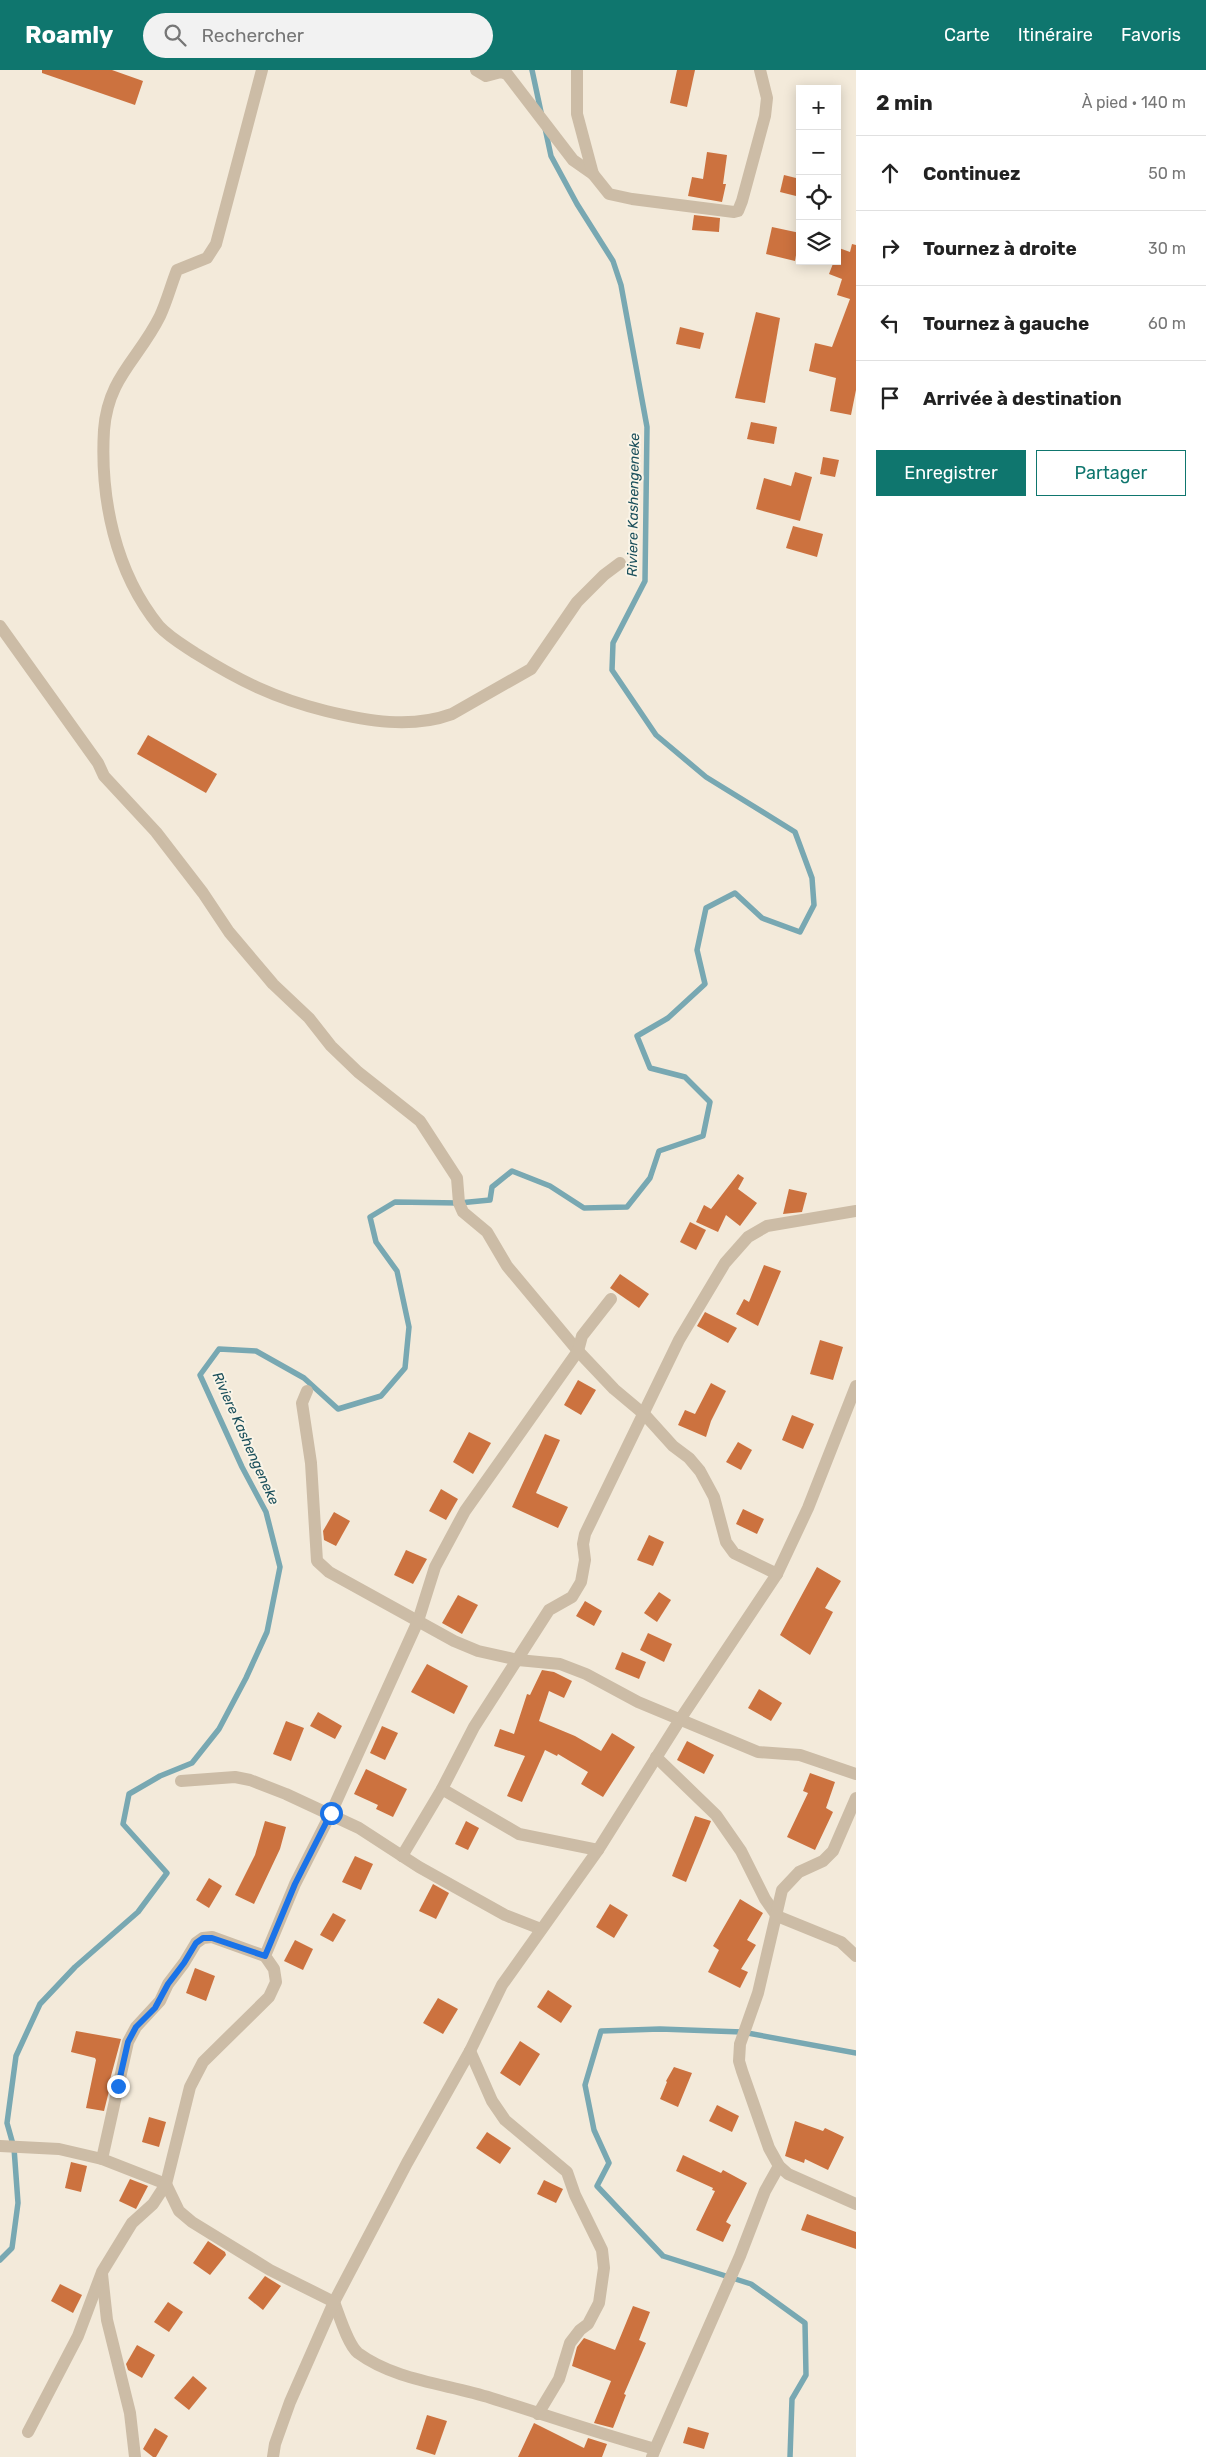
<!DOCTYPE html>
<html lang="fr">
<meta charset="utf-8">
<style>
:root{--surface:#fff;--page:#f2f2f2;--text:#222;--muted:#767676;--line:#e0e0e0;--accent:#0f766e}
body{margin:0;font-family:Rubik,sans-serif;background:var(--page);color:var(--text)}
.controls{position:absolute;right:15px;top:15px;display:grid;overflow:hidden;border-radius:0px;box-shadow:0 2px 12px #0003}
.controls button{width:45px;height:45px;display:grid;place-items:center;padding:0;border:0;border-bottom:1px solid var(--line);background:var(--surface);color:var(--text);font:25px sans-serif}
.stop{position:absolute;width:15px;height:15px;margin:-11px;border:4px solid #1a73e8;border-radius:50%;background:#fff}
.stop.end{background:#1a73e8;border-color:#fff;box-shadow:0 1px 5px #0008}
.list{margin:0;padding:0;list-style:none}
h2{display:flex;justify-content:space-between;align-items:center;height:65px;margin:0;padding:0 20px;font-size:21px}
h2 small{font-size:16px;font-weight:400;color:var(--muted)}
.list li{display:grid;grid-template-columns:32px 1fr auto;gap:15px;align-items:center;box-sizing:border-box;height:75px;padding:0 20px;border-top:1px solid var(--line)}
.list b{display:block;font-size:19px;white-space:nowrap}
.list em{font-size:16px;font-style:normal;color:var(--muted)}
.actions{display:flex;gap:10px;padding:15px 20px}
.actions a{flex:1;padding:11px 0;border:1px solid var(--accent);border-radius:0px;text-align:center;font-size:18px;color:var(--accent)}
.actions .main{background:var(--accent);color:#fff}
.icon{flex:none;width:28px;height:28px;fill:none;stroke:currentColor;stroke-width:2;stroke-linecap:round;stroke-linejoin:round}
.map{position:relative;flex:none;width:856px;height:2387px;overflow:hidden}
header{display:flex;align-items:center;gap:30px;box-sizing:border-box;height:70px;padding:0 25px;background:var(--accent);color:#fff}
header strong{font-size:24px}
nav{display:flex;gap:28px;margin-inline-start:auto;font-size:18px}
.search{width:350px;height:45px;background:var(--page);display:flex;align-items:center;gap:12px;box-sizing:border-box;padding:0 18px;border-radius:28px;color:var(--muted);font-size:19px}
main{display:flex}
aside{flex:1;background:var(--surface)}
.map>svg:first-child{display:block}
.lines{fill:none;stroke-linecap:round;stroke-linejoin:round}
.stream{stroke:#78a8b2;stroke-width:5.5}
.building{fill:#cc723f}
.minor{stroke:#ccbca6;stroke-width:12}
.route{stroke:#1a73e8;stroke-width:6}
.labels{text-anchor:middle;stroke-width:4;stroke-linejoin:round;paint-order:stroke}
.water-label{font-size:14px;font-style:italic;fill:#1a4f5b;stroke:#faf4e7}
</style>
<header>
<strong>Roamly</strong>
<div class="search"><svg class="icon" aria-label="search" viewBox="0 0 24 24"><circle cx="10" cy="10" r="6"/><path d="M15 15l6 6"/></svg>Rechercher</div>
<nav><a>Carte</a><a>Itinéraire</a><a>Favoris</a></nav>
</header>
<main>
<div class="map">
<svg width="856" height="2387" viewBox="0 0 856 2387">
<rect width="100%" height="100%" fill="#f3eada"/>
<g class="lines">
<!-- stream -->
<g class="stream">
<polyline points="532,0 541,42"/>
<polyline points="0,2190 12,2178 18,2133 14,2078 7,2053 16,1986 40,1934 75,1897 138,1842 167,1803 123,1754 129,1724 160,1706 192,1693 219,1659 246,1608 267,1562 280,1497 266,1442 242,1397 200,1305 219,1279 256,1281 304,1308 338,1339 381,1326 405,1298 409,1257 397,1201 376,1172 370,1147 395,1132 459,1133 490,1130 492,1117 512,1101 550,1116 584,1138 627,1137 650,1108 659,1081 703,1066 710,1032 685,1007 650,998 637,966 668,948 705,914 697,880 706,838 735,823 762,848 800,862 814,835 812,808 795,762 706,707 656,665 612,600 613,573 645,511 647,357 621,215 613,191 577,134 551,86 545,58"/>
<polyline points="790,2387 792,2329 806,2305 805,2253 751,2214 663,2186 597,2116 609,2093 594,2060 585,2015 601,1961 660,1959 742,1962 856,1983"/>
</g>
</g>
<!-- building -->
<g class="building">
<polygon points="42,0 112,0 143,11 135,35 42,3"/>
<polygon points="677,0 695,0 687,37 670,33"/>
<polygon points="707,82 727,85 723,114 726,114 722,132 688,126 692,107 703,109"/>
<polygon points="784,105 800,109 800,127 780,122"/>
<polygon points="694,145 720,148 719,162 692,160"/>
<polygon points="772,157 800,163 795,191 766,184"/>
<polygon points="852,174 856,175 856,320 851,345 830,341 836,308 809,301 815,273 832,277 850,229 837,225 842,209 829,204 834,191 837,191 839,178 850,182"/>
<polygon points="756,242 780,248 765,333 735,328"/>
<polygon points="680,257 704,263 700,279 676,274"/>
<polygon points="751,352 777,357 774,374 747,369"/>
<polygon points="823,387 839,390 835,407 820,404"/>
<polygon points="795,402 812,407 800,451 756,439 764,408 791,416"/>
<polygon points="793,456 823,464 817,487 786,478"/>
<polygon points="148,665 217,704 206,723 137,684"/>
<polygon points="738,1104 744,1108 738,1119 757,1133 740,1156 726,1145 718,1162 696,1152 704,1135 711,1139"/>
<polygon points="789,1119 807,1123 802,1142 783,1144"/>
<polygon points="690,1152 706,1160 696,1180 680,1172"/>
<polygon points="764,1195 781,1201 758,1256 736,1244 744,1229 749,1232"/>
<polygon points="620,1204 649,1224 639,1238 610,1218"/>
<polygon points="705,1242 737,1258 728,1273 697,1256"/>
<polygon points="820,1270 843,1277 833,1310 810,1304"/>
<polygon points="578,1310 596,1320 581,1345 564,1335"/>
<polygon points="711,1313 726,1321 711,1351 706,1367 678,1355 685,1340 695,1344"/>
<polygon points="792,1345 814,1354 803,1379 782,1370"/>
<polygon points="469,1362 491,1373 473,1404 453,1392"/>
<polygon points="545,1364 560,1370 536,1423 568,1437 558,1458 512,1437"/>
<polygon points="738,1372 752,1380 741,1400 726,1392"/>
<polygon points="441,1419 458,1429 446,1450 429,1441"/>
<polygon points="743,1439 764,1449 757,1464 736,1454"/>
<polygon points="334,1442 350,1451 336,1476 324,1470 323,1461"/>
<polygon points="649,1465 664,1472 653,1496 637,1490"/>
<polygon points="406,1480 427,1489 413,1514 394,1505"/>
<polygon points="817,1497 841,1511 825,1538 833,1542 810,1585 780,1565"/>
<polygon points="659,1522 671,1530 657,1552 644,1543"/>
<polygon points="458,1525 478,1535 462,1564 442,1553"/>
<polygon points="585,1531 602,1541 594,1556 576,1546"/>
<polygon points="648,1563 672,1574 664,1592 640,1580"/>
<polygon points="622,1582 646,1592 639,1609 615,1599"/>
<polygon points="427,1594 468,1616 454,1644 411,1622"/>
<polygon points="542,1600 554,1602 572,1611 564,1628 549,1621 539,1651 575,1666 601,1681 612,1663 635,1677 603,1727 581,1714 588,1702 558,1684 557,1686 545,1680 522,1732 507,1726 525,1686 494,1676 500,1659 514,1664 527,1624 530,1625"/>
<polygon points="759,1619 782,1633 771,1651 748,1638"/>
<polygon points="318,1642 342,1656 335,1669 310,1656"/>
<polygon points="286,1651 304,1658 291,1691 273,1684"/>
<polygon points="382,1656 398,1663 385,1690 370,1683"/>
<polygon points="687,1671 714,1685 704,1704 677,1690"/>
<polygon points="366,1699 407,1719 393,1747 376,1739 378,1735 354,1724"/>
<polygon points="810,1703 835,1712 826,1738 833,1742 815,1780 787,1767 808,1723 803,1721"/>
<polygon points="695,1746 711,1751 686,1812 672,1806"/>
<polygon points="265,1751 286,1757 280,1779 254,1834 235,1825 255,1785"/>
<polygon points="466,1751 479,1758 468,1780 455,1774"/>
<polygon points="355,1786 373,1794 361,1820 342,1812"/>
<polygon points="209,1808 222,1816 209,1838 196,1830"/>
<polygon points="433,1814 449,1823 436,1849 419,1841"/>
<polygon points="740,1829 763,1843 747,1870 756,1875 741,1899 748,1902 740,1918 708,1902 719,1880 713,1876"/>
<polygon points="610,1834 628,1845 614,1868 596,1857"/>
<polygon points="333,1843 346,1850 333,1872 320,1865"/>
<polygon points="295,1870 313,1879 303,1900 284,1891"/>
<polygon points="195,1898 215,1906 206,1931 186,1923"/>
<polygon points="548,1920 572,1936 561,1953 537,1937"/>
<polygon points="438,1928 458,1939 443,1964 423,1953"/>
<polygon points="76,1961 121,1969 108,2017 110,2017 104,2041 86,2038 96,1990 95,1988 71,1982"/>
<polygon points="520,1971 540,1984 520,2016 500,2003"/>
<polygon points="674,1997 692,2003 678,2037 660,2029 667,2012 666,2011"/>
<polygon points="717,2035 739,2046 732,2062 709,2051"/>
<polygon points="149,2047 166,2052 159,2077 142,2072"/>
<polygon points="795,2051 823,2061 825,2058 844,2067 828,2100 805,2089 804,2093 785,2086"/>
<polygon points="487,2062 511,2078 500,2094 476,2078"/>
<polygon points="683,2085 721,2103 723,2100 747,2113 726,2152 731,2155 723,2172 696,2160 715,2121 712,2120 713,2118 676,2101"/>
<polygon points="71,2092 87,2096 81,2122 65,2118"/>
<polygon points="130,2109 148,2116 136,2139 119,2131"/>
<polygon points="544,2110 563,2119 556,2133 537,2124"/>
<polygon points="807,2144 856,2162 856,2179 801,2160"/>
<polygon points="208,2171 225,2182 226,2185 210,2205 193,2193"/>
<polygon points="265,2206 281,2216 263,2240 248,2228"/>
<polygon points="60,2214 82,2225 73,2243 51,2231"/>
<polygon points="168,2232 183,2242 169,2262 154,2252"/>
<polygon points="633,2236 650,2242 639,2270 646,2273 624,2324 626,2325 613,2358 594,2353 611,2311 572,2296 577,2277 584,2268 615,2280"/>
<polygon points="137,2275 155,2285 142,2308 128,2300 126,2294"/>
<polygon points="193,2306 207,2318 189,2340 174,2328"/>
<polygon points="427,2345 447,2351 435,2385 416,2379"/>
<polygon points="534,2353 584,2378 588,2368 607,2374 602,2387 518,2387"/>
<polygon points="688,2357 709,2363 704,2379 683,2373"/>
<polygon points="155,2358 168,2366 156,2387 153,2387 143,2379"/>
</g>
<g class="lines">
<!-- minor -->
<g class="minor">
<path d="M 262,0 L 216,174 L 207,188 L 177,200 C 171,215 167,231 160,246 C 139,289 108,307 104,360 C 100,428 115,502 159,556 C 169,567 183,575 195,583 C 240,611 274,628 326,641 C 367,651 411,659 452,644 L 531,599 L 577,532 L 604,505 L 620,493"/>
<polyline points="476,0 486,6 501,2 507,4 573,90 593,104 609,124 632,129 734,142 738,141 742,131 765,46 767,28 760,0"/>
<polyline points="577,0 577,44 593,104"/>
<polyline points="0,556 98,693 104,706 156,762 203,823 229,862 273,914 309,948 331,976 358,1002 420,1051 457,1108 459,1133 463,1142 487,1162 507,1196 578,1281 614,1319 645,1345 673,1376 689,1388 700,1401 714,1427 726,1472 734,1483 777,1504"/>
<polyline points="307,1321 302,1333 311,1393 317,1491 329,1502 454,1571 478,1581 518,1590 560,1594 586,1604 638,1632 758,1682 800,1685 856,1704"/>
<polyline points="656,1687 716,1745 741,1781 765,1829 777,1846 841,1872 856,1886"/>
<polyline points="181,1711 235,1707 250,1710 286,1724 359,1758 419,1797 505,1845 541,1859"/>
<polyline points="442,1719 519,1764 598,1780"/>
<polyline points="856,1728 833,1781 823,1791 799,1802 782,1820 758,1923 740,1974 739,1991 742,2001 769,2078 779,2096 788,2104 856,2134"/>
<polyline points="402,1786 442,1719 474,1657 549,1540 572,1527 581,1512 585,1490 583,1474 585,1464 679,1270 725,1193 748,1167 767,1156 856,1141"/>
<polyline points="470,1981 492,2031 505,2050 567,2102 575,2125 602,2180 604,2198 599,2233 588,2254 580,2260 570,2273 559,2309 538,2344"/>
<path d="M 0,2076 L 59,2079 L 102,2089 L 166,2114 L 179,2141 L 192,2152 L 270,2200 L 334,2232 C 339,2245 348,2275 358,2283 C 396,2311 448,2314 491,2328 C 546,2345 600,2364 655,2379 L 652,2387"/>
<polyline points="102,2089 128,1972 136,1957 160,1931 168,1914 184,1893 196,1873 203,1868 212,1867 265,1886"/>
<polyline points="102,2204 107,2250 130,2343 135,2387"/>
<polyline points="28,2362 78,2266 102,2202 132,2153 153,2134 166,2114 190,2017 203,1992 269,1927 276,1912 274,1899 265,1886 295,1814 331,1743 418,1551 435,1497 465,1441 578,1281 582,1266 611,1229"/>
<polyline points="655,2379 740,2186 765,2121 779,2096"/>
<polyline points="273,2387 275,2374 290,2332 334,2232 407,2093 470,1981 502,1915 598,1780 681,1648 777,1504 808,1438 856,1316"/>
</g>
</g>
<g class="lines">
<!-- route -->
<polyline class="route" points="118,2016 128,1972 136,1957 155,1938 168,1914 184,1893 196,1873 203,1868 212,1868 265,1886 295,1814 331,1743"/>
</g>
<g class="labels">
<!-- water labels -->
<g class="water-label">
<text transform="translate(633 435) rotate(-89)" y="5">Riviere Kashengeneke</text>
<text transform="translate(246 1368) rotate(66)" y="5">Riviere Kashengeneke</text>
</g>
</g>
</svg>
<div class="controls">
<button>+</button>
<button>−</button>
<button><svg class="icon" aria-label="locate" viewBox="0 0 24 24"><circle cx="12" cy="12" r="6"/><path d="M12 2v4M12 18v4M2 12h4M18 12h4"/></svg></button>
<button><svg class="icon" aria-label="layers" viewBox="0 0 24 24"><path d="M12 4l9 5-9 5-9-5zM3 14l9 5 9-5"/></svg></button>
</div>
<div class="stop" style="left:331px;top:1743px"></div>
<div class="stop end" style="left:118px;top:2016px"></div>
</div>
<aside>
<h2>2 min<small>À pied · 140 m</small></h2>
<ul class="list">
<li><svg class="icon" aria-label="ahead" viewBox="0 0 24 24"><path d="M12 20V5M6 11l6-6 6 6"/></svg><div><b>Continuez</b></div><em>50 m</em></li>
<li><svg class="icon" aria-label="right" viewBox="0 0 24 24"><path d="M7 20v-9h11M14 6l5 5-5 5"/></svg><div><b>Tournez à droite</b></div><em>30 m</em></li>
<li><svg class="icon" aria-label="left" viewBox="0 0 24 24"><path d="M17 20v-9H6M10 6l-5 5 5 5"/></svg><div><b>Tournez à gauche</b></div><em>60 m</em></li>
<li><svg class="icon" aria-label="arrive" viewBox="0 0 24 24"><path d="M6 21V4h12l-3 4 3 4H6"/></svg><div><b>Arrivée à destination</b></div></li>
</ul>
<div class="actions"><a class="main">Enregistrer</a><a>Partager</a></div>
</aside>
</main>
